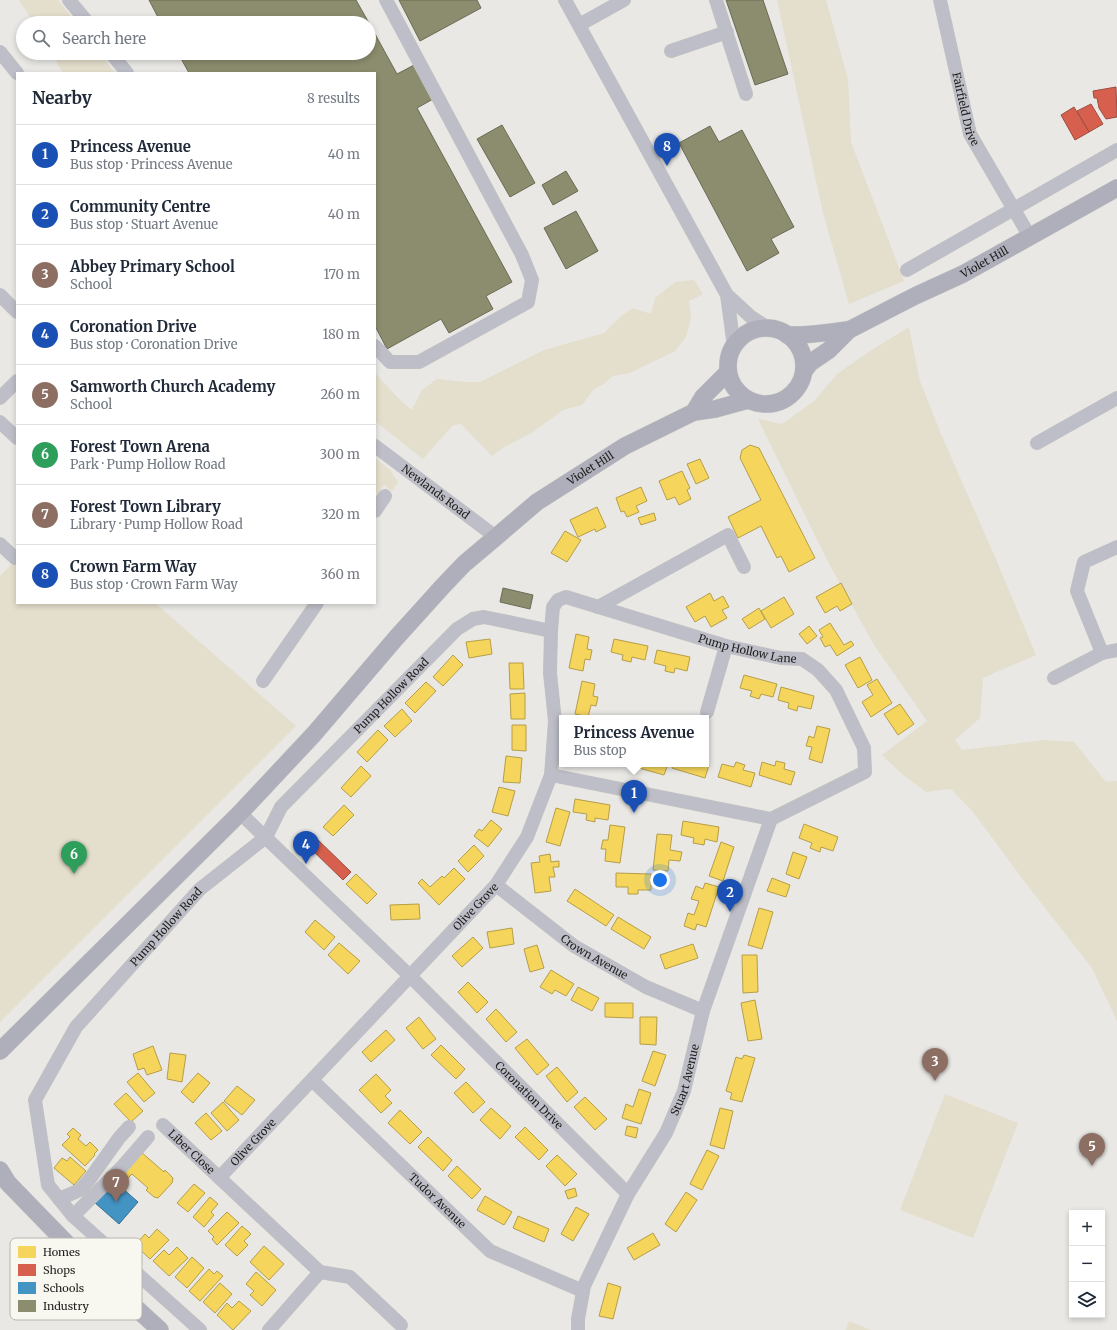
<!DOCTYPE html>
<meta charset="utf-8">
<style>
:root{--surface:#fff;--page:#f2f2f3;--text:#1f2937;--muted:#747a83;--line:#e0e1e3;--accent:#656562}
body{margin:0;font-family:Merriweather,serif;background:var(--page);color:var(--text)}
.controls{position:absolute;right:12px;bottom:12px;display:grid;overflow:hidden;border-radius:0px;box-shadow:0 2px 6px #0003}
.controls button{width:36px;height:36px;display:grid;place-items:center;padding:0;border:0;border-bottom:1px solid var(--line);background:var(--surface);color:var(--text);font:20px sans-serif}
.you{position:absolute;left:660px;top:880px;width:14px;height:14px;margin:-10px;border:3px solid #fff;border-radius:50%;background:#1a73e8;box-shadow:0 0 0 6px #1a73e833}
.badge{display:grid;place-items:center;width:26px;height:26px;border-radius:50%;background:var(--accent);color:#fff;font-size:13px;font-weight:700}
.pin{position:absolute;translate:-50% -33px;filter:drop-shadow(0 1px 2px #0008)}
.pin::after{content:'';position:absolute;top:21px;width:14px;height:12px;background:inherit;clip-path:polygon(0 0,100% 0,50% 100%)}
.popup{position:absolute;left:559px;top:715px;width:150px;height:52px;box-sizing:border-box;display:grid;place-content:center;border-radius:0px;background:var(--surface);filter:drop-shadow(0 1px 3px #0005);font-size:13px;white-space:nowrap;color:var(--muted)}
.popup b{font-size:15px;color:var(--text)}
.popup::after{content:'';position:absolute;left:50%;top:100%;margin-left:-8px;border:8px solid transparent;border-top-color:var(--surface)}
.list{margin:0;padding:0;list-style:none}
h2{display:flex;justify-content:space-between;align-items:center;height:52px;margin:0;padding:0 16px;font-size:17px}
h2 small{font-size:13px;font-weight:400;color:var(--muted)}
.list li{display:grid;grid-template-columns:26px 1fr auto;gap:12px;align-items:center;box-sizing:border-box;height:60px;padding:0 16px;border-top:1px solid var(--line)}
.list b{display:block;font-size:15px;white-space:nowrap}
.list p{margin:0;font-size:13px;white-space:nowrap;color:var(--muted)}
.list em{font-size:13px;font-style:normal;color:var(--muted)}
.icon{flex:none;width:22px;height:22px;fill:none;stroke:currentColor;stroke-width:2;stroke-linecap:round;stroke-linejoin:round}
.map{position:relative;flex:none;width:1117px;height:1330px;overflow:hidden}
.search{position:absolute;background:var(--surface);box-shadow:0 2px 6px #0003;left:16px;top:16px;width:360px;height:44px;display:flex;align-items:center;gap:10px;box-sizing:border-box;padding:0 14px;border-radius:22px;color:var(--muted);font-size:15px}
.panel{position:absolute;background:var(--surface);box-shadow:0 2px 6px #0003;left:16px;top:72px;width:360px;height:532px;border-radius:0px}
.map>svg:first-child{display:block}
.green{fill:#e4decc}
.homes{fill:#f6d55c;stroke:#b59e49}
.shops{fill:#d6604d;stroke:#9f4c3e}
.schools{fill:#4393c3;stroke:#387091}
.industry{fill:#8c8c6e;stroke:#6b6b55}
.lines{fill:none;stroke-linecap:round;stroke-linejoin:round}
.minor-casing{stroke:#c4c4c2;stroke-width:14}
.major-casing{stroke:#c4c4c2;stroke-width:18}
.minor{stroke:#bebec8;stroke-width:13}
.major{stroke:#afafbc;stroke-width:17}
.labels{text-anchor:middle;stroke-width:4;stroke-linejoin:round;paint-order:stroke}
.street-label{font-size:11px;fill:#1e1e1c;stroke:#f8f7f0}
.key{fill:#f8f7f0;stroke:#b7b6b0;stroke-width:1}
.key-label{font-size:11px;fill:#1e1e1c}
</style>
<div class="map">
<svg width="1117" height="1330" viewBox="0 0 1117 1330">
<rect width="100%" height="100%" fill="#e9e8e5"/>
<!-- green -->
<g class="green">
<polygon points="19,0 58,0 76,23 34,23"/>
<polygon points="777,0 826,0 848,79 851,142 904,281 849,304 823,213"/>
<polygon points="52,53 99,53 115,73 63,73"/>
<polygon points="694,280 703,294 689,301 691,319 686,337 675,351 630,373 613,376 602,385 593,390 582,405 563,410 533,432 504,447 492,456 461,424 453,425 423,459 375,421 375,373 401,401 412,410 422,390 437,379 465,382 480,382 544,350 604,333 621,316 633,308 651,314 655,298 675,282"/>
<polygon points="909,327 920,381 941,434 998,564 1036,655 983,678 980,718 955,740 962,750 1044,740 1074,742 1106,782 1117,781 1117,1021 1092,968 1027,885 973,812 951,789 926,792 903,775 882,755 927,721 874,645 829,564 758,419 782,424 814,401 837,374 870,351"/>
<polygon points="375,458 390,470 398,482 392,491 384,485 375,499"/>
<polygon points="17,559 17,603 155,603 296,726 0,1022 0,576"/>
<polygon points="945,1094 1018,1123 973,1238 900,1210"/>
<polygon points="849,1321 871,1330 846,1330"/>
</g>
<!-- homes -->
<g class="homes">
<polygon points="750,445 759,448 815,558 789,572 781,556 777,558 761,526 738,538 728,517 761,500 740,458 742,450"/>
<polygon points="700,459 709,478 696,484 687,464"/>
<polygon points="682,471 690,488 687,490 691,499 679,505 675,497 667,500 659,481"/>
<polygon points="641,487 647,501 636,506 639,512 627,517 624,511 621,512 616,498"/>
<polygon points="597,507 606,527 596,532 595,529 578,537 570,520"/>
<polygon points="654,513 656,520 641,525 638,518"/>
<polygon points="565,531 581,540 567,562 551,553"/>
<polygon points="841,583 852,604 840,611 837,606 825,613 816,597"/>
<polygon points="710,593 714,601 723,596 729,607 722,610 727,618 711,627 705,616 695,622 686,607"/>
<polygon points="784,597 794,614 771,628 761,611"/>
<polygon points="759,608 765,619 749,629 742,619"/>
<polygon points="830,623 844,645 851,641 854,645 837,656 830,645 825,647 820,638 823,637 819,630"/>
<polygon points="809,626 817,636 807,644 799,634"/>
<polygon points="576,634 589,637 587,649 592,650 590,660 585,659 583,671 569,668"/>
<polygon points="490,639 492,654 469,658 466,642"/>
<polygon points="614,639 648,646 645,660 632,657 631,662 622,660 623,655 611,652"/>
<polygon points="657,650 690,657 687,671 675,668 674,673 665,671 666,666 654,663"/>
<polygon points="453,655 463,665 443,686 433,677"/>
<polygon points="860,657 872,680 858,688 845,665"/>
<polygon points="509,663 523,663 524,689 510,689"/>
<polygon points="744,675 777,684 773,697 761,694 759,699 750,696 752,691 740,688"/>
<polygon points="877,679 892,703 871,717 862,702 873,695 867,685"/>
<polygon points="582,681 595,684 593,696 598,697 596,706 591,705 588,717 575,714"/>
<polygon points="426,682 436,691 415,713 405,703"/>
<polygon points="781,687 814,696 811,709 798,706 797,711 788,708 789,703 778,700"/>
<polygon points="525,693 525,719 511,719 510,694"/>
<polygon points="900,704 914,724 898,735 884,714"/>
<polygon points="402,709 412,721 395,737 384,726"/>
<polygon points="512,725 526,725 526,751 512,750"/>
<polygon points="817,726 830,729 822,763 809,759 812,747 806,746 809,736 814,738"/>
<polygon points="378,730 388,740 367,762 357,752"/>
<polygon points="506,756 522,758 520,783 503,782"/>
<polygon points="776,761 785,763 784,769 795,772 791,785 759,775 762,762 775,766"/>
<polygon points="736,762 745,765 743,770 755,773 751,787 718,777 722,764 734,767"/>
<polygon points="632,764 668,764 664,775 632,766"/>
<polygon points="673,764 706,764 709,765 705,778 672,768"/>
<polygon points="361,766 371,776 351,797 341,788"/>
<polygon points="499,787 515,791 508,816 492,812"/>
<polygon points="575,799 610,805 608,820 595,818 595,822 586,820 587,814 573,812"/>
<polygon points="344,805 354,815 333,836 323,827"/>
<polygon points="556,808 570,812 560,846 546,842"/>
<polygon points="491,820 502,829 488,847 474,836 479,829 482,831"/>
<polygon points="683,821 719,827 717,842 705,839 704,845 693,843 694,838 681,835"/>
<polygon points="804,824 838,837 833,851 821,847 820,852 810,848 812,843 799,838"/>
<polygon points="610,825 625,827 620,863 605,861 606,849 601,849 603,840 608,840"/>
<polygon points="657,834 672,835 670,850 682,852 680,861 669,860 668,871 653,870"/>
<polygon points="721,842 734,847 723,881 709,876"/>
<polygon points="474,845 484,856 468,872 458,861"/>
<polygon points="793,852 807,857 799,879 786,874"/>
<polygon points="550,854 551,862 559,861 559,867 553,867 555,877 549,877 551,891 535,893 531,863 540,862 539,856"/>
<polygon points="454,868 465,879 439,905 418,883 422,879 430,887 442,876 444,878"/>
<polygon points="616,873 651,874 651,890 638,890 638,894 628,894 628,887 616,887"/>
<polygon points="356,874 377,894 367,904 346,884"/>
<polygon points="772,878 790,885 786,897 767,891"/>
<polygon points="705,883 719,887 706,927 697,924 695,930 684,926 688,913 694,915 699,901 691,899 696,886 703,889"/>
<polygon points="575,889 614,915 606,926 567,901"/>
<polygon points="419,904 420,919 391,920 390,905"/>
<polygon points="759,908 773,912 762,949 748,945"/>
<polygon points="618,917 651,937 644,949 611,929"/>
<polygon points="315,920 335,937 324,950 305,932"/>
<polygon points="512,928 514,944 490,948 487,932"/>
<polygon points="473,937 483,948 462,967 452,956"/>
<polygon points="339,943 360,961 348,974 328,955"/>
<polygon points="693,944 698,958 665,969 660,955"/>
<polygon points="537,945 544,968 530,972 524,949"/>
<polygon points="742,955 757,955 758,992 743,993"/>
<polygon points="551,970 574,984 566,996 555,990 552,994 540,987"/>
<polygon points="468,982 488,1002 477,1013 458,992"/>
<polygon points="578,987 599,998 592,1011 571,1000"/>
<polygon points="755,1000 762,1039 748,1041 741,1003"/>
<polygon points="605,1003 633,1003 633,1018 605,1017"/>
<polygon points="496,1009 517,1032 506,1042 486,1019"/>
<polygon points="419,1017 436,1039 423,1049 406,1028"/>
<polygon points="640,1017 657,1017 656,1045 640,1044"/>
<polygon points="386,1030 395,1040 371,1062 362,1052"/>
<polygon points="527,1039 549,1065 537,1075 515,1048"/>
<polygon points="441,1045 465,1069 456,1079 431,1055"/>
<polygon points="153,1046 162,1070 147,1075 144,1068 138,1070 133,1054"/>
<polygon points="653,1051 666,1055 655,1086 642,1081"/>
<polygon points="170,1053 186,1055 182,1082 167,1079"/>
<polygon points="744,1055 755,1058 742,1102 730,1099 732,1093 726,1091 736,1057 742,1059"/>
<polygon points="557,1067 578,1092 567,1102 546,1076"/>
<polygon points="138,1073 155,1093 144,1102 127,1082"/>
<polygon points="198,1073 210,1083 193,1103 181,1092"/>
<polygon points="376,1074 391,1090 385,1096 392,1103 381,1113 359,1090"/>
<polygon points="466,1082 485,1102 473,1113 454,1093"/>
<polygon points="237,1086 255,1100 242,1115 224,1101"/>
<polygon points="639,1089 651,1093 641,1124 622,1118 626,1104 633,1107"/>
<polygon points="126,1093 143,1111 131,1122 114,1104"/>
<polygon points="585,1097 607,1119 595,1130 574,1107"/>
<polygon points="223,1102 239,1120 227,1131 211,1113"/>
<polygon points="491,1108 511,1126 500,1139 480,1120"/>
<polygon points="720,1108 733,1111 724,1149 710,1145"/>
<polygon points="400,1110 422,1132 410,1144 388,1123"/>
<polygon points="206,1113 222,1131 211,1140 195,1123"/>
<polygon points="627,1126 638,1128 636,1138 625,1135"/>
<polygon points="525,1127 548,1150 539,1160 515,1137"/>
<polygon points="73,1128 81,1135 78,1139 86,1146 90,1142 98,1150 94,1154 95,1155 85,1166 62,1145 70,1137 67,1134"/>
<polygon points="428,1137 452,1160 443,1171 418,1147"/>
<polygon points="707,1150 719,1156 702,1190 690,1184"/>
<polygon points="141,1152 164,1172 165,1170 173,1178 172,1183 158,1198 154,1197 146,1190 148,1188 132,1174 120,1186 115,1181"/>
<polygon points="557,1155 577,1174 565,1186 546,1166"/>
<polygon points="70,1157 86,1171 74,1185 54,1168 62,1158 67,1161"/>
<polygon points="457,1166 481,1189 472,1199 448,1176"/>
<polygon points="194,1184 205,1193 188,1212 177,1203"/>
<polygon points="575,1188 577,1196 568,1199 565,1191"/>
<polygon points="686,1192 697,1200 676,1232 665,1224"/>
<polygon points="485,1196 512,1212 504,1225 477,1210"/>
<polygon points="210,1197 218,1204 211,1212 214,1215 204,1227 193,1217"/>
<polygon points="576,1207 589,1214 573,1241 561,1234"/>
<polygon points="227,1212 239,1223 217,1245 212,1239 214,1237 208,1231"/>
<polygon points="518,1216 549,1229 544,1242 513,1228"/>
<polygon points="242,1226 251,1234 244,1241 248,1245 237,1256 225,1245"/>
<polygon points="157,1229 169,1240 150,1259 135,1245 145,1234 149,1238"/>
<polygon points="653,1233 660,1245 634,1260 627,1248"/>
<polygon points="264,1246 284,1264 269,1280 250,1262"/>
<polygon points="177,1247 188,1258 169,1276 153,1261 164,1250 169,1255"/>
<polygon points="192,1257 204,1268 187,1288 175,1277"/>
<polygon points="209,1269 214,1274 217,1271 223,1276 200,1301 189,1291"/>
<polygon points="256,1272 276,1290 262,1306 250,1295 254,1291 246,1284"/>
<polygon points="220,1283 232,1294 215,1313 203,1302"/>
<polygon points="608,1283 621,1287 613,1319 599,1316"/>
<polygon points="239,1301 251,1311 233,1330 217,1315 227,1303 232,1308"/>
</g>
<!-- shops -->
<g class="shops">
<polygon points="1116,87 1117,117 1106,119 1099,108 1097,98 1094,98 1093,91"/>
<polygon points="1091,104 1103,124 1089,132 1077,111"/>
<polygon points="1074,107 1089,132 1075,140 1061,115"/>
<polygon points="314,836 351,872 343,880 306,844"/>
</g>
<!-- schools -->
<polygon class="schools" points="113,1180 138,1202 119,1224 94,1202"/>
<!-- industry -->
<g class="industry">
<polygon points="149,0 356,0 369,23 161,23"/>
<polygon points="399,0 477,0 481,8 420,41"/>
<polygon points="726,0 763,0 788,74 755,85"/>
<polygon points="369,23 397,74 416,64 435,98 417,108 512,282 486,296 493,309 449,333 441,319 387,349 375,326 375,73 189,73 178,53 369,53"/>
<polygon points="502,125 535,183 510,197 477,139"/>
<polygon points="710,126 719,142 742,130 794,227 771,239 779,253 747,271 679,143"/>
<polygon points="566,171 578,191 553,205 542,185"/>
<polygon points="576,211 598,251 566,269 544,228"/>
<polygon points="503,588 533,595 530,609 500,602"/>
</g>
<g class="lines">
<defs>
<g id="minor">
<polyline points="69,0 88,23"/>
<polyline points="565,0 727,295 751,317 768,328"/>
<polyline points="716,0 746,94"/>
<path id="s1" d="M 940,0 L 970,134 L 1030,237"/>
<polyline points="579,25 624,0"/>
<polyline points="671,51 727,32"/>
<polyline points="0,52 17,73"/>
<polyline points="111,53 127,73"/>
<polyline points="907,270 1117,150"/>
<polyline points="0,295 17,312"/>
<polyline points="727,295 734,347"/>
<polyline points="375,346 390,362 419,362 528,302 532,280 522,255 386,0"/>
<polyline points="0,398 17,381"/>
<polyline points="0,422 17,438"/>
<polyline points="1037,443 1117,398"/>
<path id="s2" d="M 375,446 L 496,537"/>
<polyline points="375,511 385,496"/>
<polyline points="0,544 15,558"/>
<polyline points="598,607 728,535 744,567"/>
<polyline points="1102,653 1077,591 1084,562 1117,547"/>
<polyline points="1054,678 1102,653 1117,650"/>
<polyline points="263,681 317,603"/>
<polyline points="707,712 726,646"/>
<path id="s3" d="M 240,813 L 410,976 L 628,1194"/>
<path id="s4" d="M 496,885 L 574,946 L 646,987 L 703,1011"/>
<path id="s5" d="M 312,1080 L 490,1251 L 583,1291"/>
<path id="s6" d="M 163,1125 L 320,1272"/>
<path id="s7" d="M 220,1177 L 496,885 L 527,837 L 551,775 L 555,721 L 550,673 L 551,631 L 553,607 L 558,600 L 566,597 L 726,646 L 781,658 L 802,659 L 818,670 L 836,690 L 864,748 L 865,772 L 771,819 L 551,775"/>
<polyline points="59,1199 80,1190 89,1180 119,1138 129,1127"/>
<polyline points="73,1216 122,1167 148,1137"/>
<polyline points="320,1272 350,1277 401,1325"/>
<path id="s8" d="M 200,1330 L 73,1216 L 48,1185 L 35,1100 L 76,1027 L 200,889 L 266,837 L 281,807 L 457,629 L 473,619 L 484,617 L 551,631"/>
<polyline points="269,1330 320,1272"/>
<path id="s9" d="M 578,1330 L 578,1319 L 584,1286 L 628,1194 L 666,1133 L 684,1091 L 703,1011 L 771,819"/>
</g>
<g id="major">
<circle cx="766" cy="366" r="38"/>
<path d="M 787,335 C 808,336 828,332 849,330"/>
<path id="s10" d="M 804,371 L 810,363 L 829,350 L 849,330 L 915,296 L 963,274 L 1117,188"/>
<polyline points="694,412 703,397 728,372"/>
<path id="s11" d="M 0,1051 L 240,813 L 314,734 L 396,638 L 443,586 L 464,564 L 496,537 L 537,502 L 625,446 L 694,412 L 715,409 L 748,400"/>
<polyline points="0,1170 8,1183 76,1253 160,1330"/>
</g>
</defs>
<!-- minor casing -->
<use href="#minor" class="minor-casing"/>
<!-- major casing -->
<use href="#major" class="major-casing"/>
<!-- minor -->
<use href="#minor" class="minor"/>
<!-- major -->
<use href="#major" class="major"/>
</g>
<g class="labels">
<!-- street labels -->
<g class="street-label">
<text dy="4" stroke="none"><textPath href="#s1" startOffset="112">Fairfield Drive</textPath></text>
<text dy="4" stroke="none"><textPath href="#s10" startOffset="213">Violet Hill</textPath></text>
<text dy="4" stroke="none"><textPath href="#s11" startOffset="832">Violet Hill</textPath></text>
<text dy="4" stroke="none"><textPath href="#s2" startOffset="76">Newlands Road</textPath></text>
<text dy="4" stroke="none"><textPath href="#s7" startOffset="900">Pump Hollow Lane</textPath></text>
<text dy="4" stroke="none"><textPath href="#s8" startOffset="840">Pump Hollow Road</textPath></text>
<text dy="4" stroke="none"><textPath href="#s7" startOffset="372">Olive Grove</textPath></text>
<text dy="4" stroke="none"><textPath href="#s8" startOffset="515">Pump Hollow Road</textPath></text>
<text dy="4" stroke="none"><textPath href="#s4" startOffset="122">Crown Avenue</textPath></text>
<text dy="4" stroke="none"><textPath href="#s9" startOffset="275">Stuart Avenue</textPath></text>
<text dy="4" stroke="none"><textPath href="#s3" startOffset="404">Coronation Drive</textPath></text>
<text dy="4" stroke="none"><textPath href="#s7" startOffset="48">Olive Grove</textPath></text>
<text dy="4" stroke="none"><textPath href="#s6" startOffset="39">Liber Close</textPath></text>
<text dy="4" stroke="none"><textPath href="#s5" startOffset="174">Tudor Avenue</textPath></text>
</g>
</g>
<!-- legend -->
<rect x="10" y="1238" width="132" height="82" rx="6" class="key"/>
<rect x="18" y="1246" width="18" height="12" fill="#f6d55c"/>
<rect x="18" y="1264" width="18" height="12" fill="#d6604d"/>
<rect x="18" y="1282" width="18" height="12" fill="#4393c3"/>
<rect x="18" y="1300" width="18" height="12" fill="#8c8c6e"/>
<g class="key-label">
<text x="43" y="1256">Homes</text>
<text x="43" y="1274">Shops</text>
<text x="43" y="1292">Schools</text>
<text x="43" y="1310">Industry</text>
</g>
</svg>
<div class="controls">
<button>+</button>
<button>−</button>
<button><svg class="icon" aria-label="layers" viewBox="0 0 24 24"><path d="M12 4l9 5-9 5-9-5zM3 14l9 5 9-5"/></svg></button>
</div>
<div class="you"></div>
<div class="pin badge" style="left:634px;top:813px;background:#1a4fb4">1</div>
<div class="popup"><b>Princess Avenue</b>Bus stop</div>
<div class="pin badge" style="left:730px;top:912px;background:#1a4fb4">2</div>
<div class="pin badge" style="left:935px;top:1081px;background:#8d6e63">3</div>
<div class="pin badge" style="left:306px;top:864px;background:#1a4fb4">4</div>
<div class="pin badge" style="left:1092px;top:1166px;background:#8d6e63">5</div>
<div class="pin badge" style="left:74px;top:874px;background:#2e9e5b">6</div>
<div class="pin badge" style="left:116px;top:1202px;background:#8d6e63">7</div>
<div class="pin badge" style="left:667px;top:166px;background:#1a4fb4">8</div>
<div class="search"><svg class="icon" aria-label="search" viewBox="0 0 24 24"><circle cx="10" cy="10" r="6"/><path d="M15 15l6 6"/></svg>Search here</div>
<section class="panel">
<h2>Nearby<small>8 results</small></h2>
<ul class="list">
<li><span class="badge" style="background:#1a4fb4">1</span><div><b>Princess Avenue</b><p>Bus stop · Princess Avenue</p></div><em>40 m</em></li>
<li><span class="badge" style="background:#1a4fb4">2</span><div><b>Community Centre</b><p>Bus stop · Stuart Avenue</p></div><em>40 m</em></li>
<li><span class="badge" style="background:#8d6e63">3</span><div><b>Abbey Primary School</b><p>School</p></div><em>170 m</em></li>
<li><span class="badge" style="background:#1a4fb4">4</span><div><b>Coronation Drive</b><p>Bus stop · Coronation Drive</p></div><em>180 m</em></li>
<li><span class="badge" style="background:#8d6e63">5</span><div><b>Samworth Church Academy</b><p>School</p></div><em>260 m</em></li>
<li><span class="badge" style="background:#2e9e5b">6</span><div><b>Forest Town Arena</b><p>Park · Pump Hollow Road</p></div><em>300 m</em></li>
<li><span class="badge" style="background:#8d6e63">7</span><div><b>Forest Town Library</b><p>Library · Pump Hollow Road</p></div><em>320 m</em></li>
<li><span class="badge" style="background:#1a4fb4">8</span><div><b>Crown Farm Way</b><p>Bus stop · Crown Farm Way</p></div><em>360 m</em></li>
</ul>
</section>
</div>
